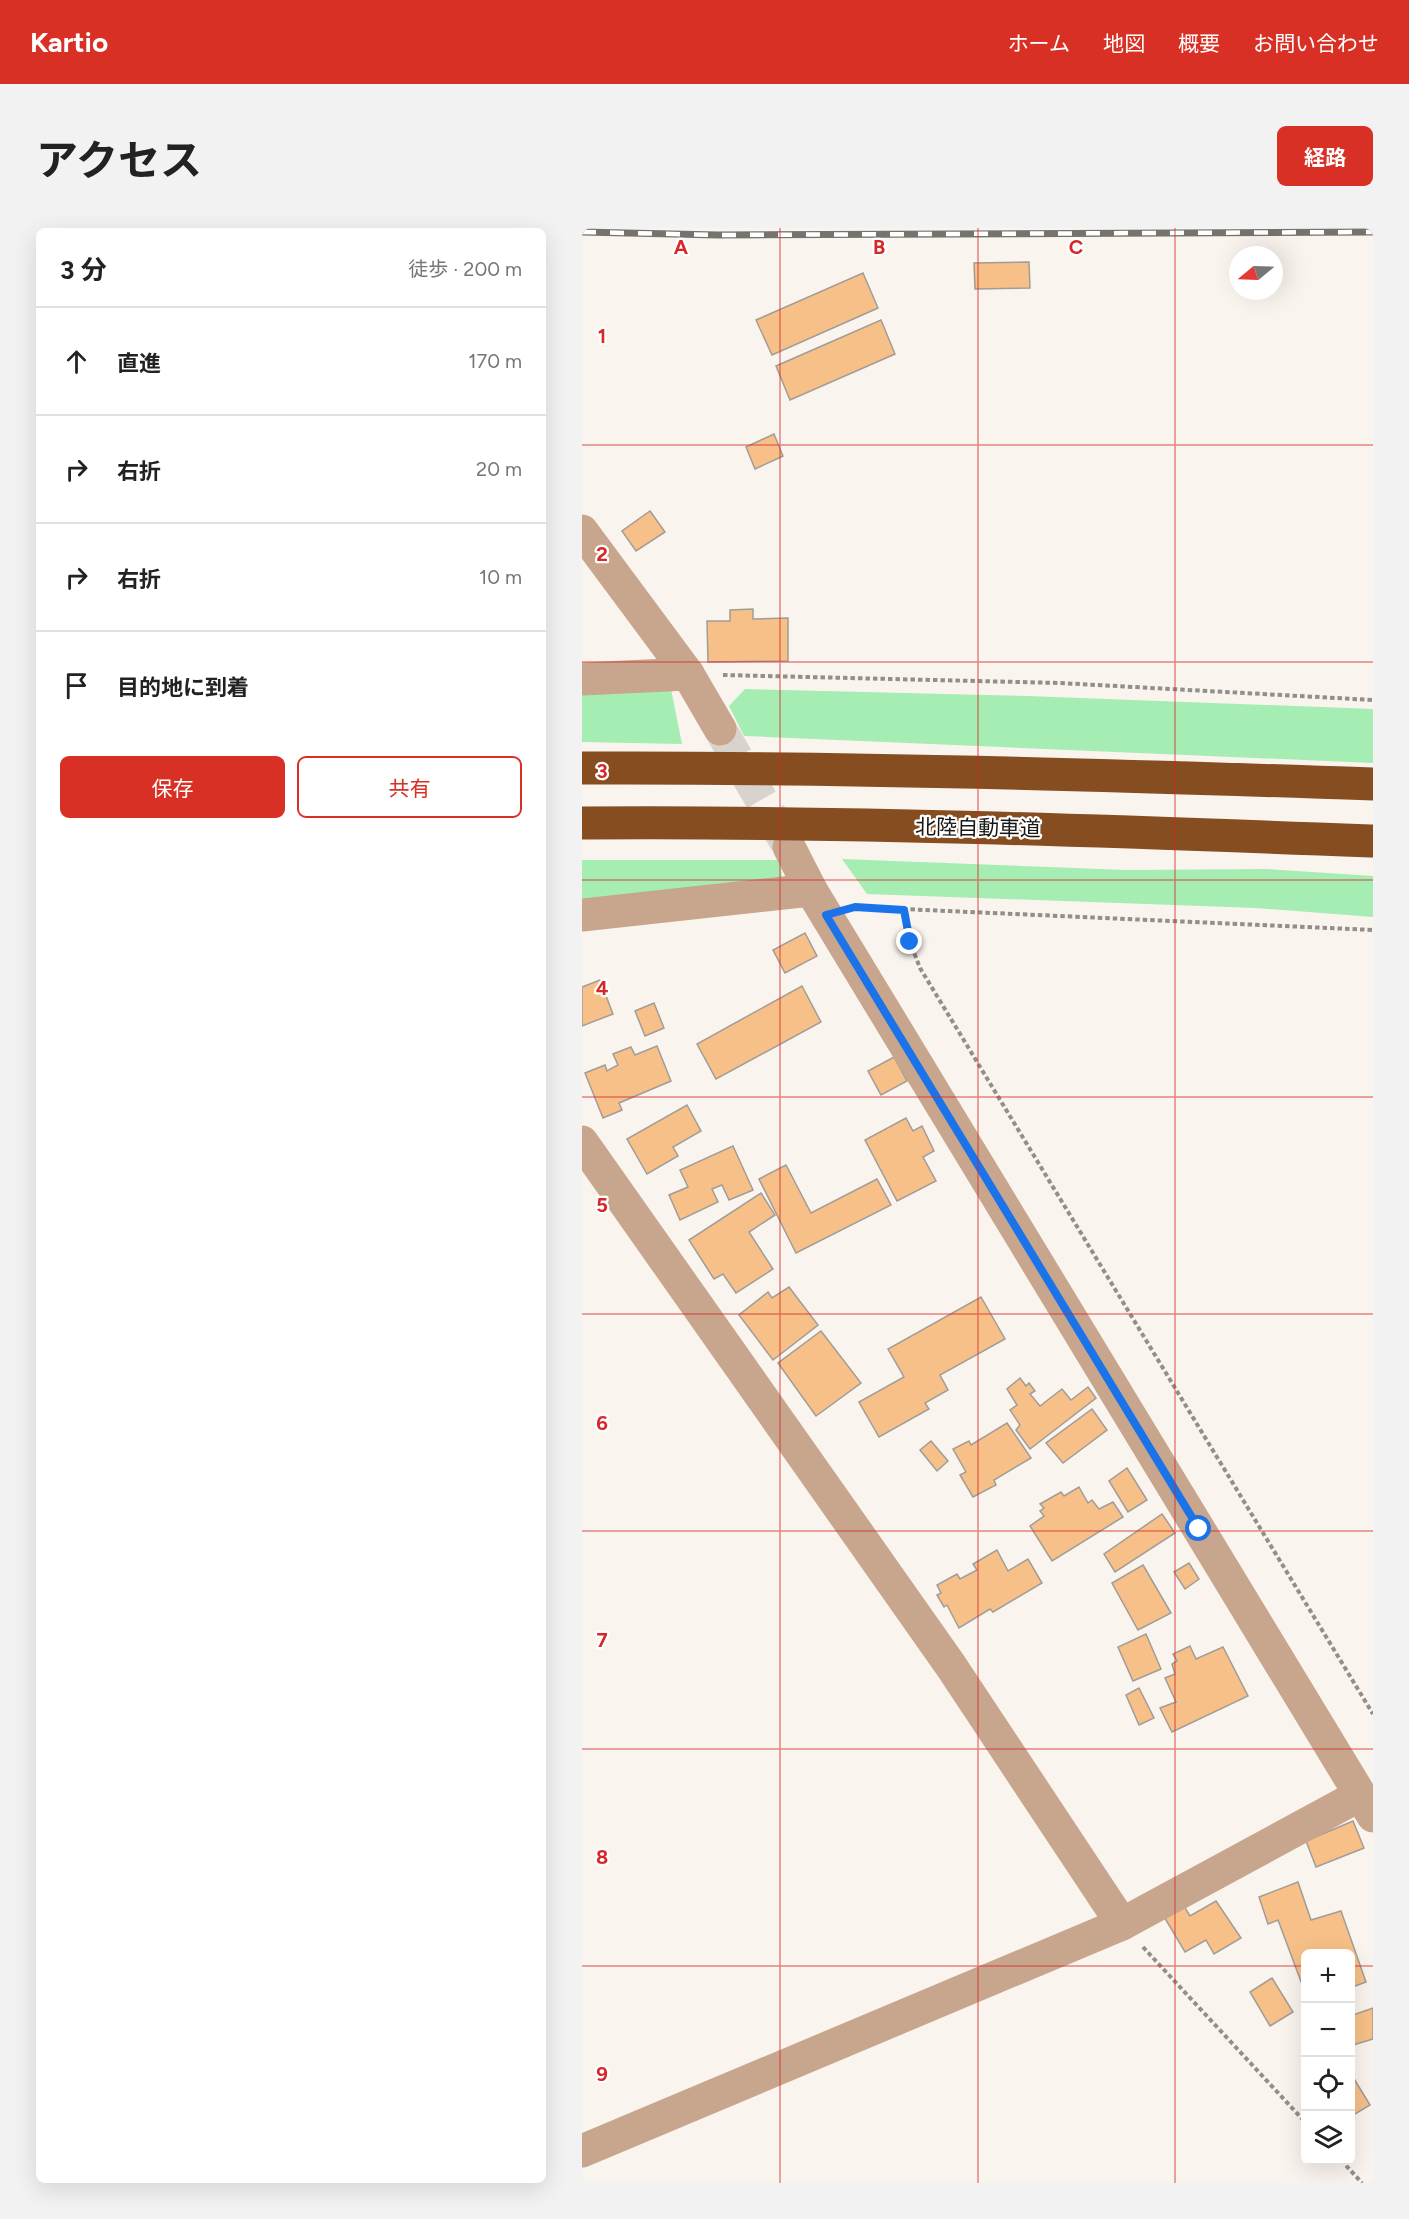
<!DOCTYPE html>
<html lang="ja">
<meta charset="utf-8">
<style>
:root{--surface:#fff;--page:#f2f2f2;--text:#222;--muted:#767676;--line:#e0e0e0;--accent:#d93025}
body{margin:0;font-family:Figtree,"Noto Sans JP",sans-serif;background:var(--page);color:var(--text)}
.controls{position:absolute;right:18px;bottom:18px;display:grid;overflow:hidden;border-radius:9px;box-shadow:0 6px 24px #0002}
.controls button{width:54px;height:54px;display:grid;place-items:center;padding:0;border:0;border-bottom:2px solid var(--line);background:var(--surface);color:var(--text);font:30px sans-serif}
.compass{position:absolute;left:647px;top:18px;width:54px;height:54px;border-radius:50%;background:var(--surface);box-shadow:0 6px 24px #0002;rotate:251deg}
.stop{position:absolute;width:18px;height:18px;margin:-14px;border:4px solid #1a73e8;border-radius:50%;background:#fff}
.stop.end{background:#1a73e8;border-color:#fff;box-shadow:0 2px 6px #0008}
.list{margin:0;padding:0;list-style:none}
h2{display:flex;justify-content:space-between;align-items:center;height:78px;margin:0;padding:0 24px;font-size:26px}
h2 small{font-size:20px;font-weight:400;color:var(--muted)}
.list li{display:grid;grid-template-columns:39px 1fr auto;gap:18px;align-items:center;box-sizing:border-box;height:108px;padding:0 24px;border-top:2px solid var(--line)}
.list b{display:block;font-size:22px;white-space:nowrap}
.list em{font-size:20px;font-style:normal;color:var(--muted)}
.actions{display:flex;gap:12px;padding:18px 24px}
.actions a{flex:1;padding:14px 0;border:2px solid var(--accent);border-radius:9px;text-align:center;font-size:21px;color:var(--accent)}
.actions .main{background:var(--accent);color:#fff}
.icon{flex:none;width:33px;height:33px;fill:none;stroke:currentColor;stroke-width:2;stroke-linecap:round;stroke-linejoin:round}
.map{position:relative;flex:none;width:791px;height:1955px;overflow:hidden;border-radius:9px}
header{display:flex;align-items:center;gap:36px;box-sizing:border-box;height:84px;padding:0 30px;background:var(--accent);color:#fff}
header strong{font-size:28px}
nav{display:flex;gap:33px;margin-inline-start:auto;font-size:21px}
.intro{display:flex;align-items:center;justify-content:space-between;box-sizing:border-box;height:144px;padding:0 36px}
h1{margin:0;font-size:42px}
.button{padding:15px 27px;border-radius:9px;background:var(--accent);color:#fff;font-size:21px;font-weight:700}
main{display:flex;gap:36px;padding:0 36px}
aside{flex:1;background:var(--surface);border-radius:9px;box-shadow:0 6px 24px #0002}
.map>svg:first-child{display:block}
.green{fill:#a6edb3}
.building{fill:#f7c088;stroke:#a29c97;stroke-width:1.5}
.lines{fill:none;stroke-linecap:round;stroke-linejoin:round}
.minor-tunnel{stroke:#d8d3cd;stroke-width:33;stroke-dasharray:33 16;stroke-linecap:butt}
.path{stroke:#938e8a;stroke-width:4;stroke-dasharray:4.5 3;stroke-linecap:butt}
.minor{stroke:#c8a58d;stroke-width:33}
.highway{stroke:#854d20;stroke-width:33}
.rail-casing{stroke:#76726e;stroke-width:7}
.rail{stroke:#fff;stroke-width:4.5;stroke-dasharray:14;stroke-linecap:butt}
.route{stroke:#1a73e8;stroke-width:8}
.grid{fill:none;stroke:#d62828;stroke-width:1.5;stroke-opacity:0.55}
.labels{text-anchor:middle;stroke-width:4.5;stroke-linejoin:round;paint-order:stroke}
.street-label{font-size:21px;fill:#181614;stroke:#fff}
.grid-label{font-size:20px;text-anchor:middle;font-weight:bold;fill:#d62828;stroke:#fff;stroke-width:4.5;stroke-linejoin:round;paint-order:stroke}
</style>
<header>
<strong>Kartio</strong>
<nav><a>ホーム</a><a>地図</a><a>概要</a><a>お問い合わせ</a></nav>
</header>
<div class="intro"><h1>アクセス</h1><a class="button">経路</a></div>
<main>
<aside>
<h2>3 分<small>徒歩 · 200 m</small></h2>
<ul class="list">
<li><svg class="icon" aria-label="ahead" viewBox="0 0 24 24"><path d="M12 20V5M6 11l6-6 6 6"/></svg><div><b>直進</b></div><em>170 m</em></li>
<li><svg class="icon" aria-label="right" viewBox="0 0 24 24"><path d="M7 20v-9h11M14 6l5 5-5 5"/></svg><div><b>右折</b></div><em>20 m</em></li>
<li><svg class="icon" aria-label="right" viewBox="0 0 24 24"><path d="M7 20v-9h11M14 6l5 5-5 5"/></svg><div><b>右折</b></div><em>10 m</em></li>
<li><svg class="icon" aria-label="arrive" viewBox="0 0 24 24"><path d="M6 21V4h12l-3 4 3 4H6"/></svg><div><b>目的地に到着</b></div></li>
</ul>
<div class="actions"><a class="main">保存</a><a>共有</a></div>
</aside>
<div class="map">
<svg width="791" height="1955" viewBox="0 0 791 1955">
<rect width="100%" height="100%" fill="#faf4ee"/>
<!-- green -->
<g class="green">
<polygon points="89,461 100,516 0,514 0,465"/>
<polygon points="163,461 446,468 791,481 791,535 162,508 147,478"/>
<polygon points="260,631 544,642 685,641 791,648 791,689 674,680 285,666"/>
<polygon points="0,632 199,632 200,661 0,674"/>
</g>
<!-- building -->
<g class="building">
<polygon points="447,34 448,60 393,61 392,35"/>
<polygon points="281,45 296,80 190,127 174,92"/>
<polygon points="299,92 313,126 208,172 194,138"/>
<polygon points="192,206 201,228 173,241 164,219"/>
<polygon points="68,283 83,304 54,323 40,303"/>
<polygon points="171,381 171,391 206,390 206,433 126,434 125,393 148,393 148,382"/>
<polygon points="223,705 235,728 203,745 191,722"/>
<polygon points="18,752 31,786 0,798 0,759"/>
<polygon points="220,758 239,794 134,851 115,816"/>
<polygon points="72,775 82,800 63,808 53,783"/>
<polygon points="75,818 89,853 37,875 40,882 21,890 3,845 23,837 25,843 36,837 31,826 49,819 53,827"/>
<polygon points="312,829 325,853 299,867 286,843"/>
<polygon points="105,877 119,903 91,919 96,928 65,946 45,911"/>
<polygon points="324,890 331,903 340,898 352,923 341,929 354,953 315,973 283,912"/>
<polygon points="151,918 171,962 147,972 140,957 130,961 136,974 98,992 87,967 106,959 98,942"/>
<polygon points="204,937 229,985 295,951 309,977 214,1025 177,951"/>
<polygon points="179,965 193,987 167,1004 191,1041 154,1065 141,1046 132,1051 107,1012"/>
<polygon points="207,1059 236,1097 191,1132 157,1087 186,1064 190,1070"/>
<polygon points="399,1069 423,1111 358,1147 366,1162 343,1175 347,1181 297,1209 277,1174 322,1149 306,1121"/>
<polygon points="239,1103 279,1155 234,1188 196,1135"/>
<polygon points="438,1150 444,1158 447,1155 453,1163 448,1166 458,1178 480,1161 489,1172 506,1159 514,1170 448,1221 434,1202 438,1197 428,1182 435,1177 425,1161"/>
<polygon points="510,1181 525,1202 481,1235 464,1215"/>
<polygon points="425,1195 449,1230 412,1252 414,1257 391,1269 378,1247 384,1244 371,1221 387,1213 389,1217"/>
<polygon points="349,1213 366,1233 355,1243 338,1222"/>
<polygon points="545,1240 565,1272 546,1284 527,1253"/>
<polygon points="497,1259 506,1275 510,1272 517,1281 531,1274 541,1289 470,1333 448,1298 462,1288 458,1283 462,1280 458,1276 479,1264 482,1268"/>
<polygon points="580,1286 593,1305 533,1344 522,1326"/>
<polygon points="415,1322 426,1343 446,1331 460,1355 411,1384 408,1381 377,1400 365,1377 362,1379 355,1367 359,1365 355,1357 375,1346 378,1351 395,1342 391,1336"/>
<polygon points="607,1335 617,1351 603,1361 592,1344"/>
<polygon points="561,1337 589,1385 556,1402 530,1355"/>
<polygon points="564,1406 579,1441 551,1453 536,1419"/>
<polygon points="608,1418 614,1431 641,1419 666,1468 590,1504 578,1480 594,1474 583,1450 593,1446 590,1436 595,1433 591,1426"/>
<polygon points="557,1460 572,1490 557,1497 544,1467"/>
<polygon points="771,1593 782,1620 734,1639 724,1613"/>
<polygon points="716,1654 729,1692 759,1683 784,1754 768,1760 768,1726 724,1726 724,1767 696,1692 686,1696 677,1669"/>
<polygon points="634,1673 659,1710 632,1726 624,1712 603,1724 581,1687 600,1675 608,1688"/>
<polygon points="690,1750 711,1784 688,1798 668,1764"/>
<polygon points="791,1780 791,1811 768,1818 768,1788"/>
<polygon points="768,1844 788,1877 768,1889"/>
</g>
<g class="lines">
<!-- minor-tunnel -->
<polyline class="minor-tunnel" points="138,501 207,619"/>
<!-- path -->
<g class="path">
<polyline points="141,447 478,455 791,472"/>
<polyline points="276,679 791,702"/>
<polyline points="323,682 328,714 338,740 791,1486"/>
<polyline points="561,1719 724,1895"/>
<polyline points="759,1932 780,1955"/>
</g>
<!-- minor -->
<g class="minor">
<polyline points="0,303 106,446 138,501"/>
<polyline points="0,451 106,446"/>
<polyline points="207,619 229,662 791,1588"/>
<polyline points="0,687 229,662"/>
<polyline points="0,914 369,1438 540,1696"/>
<polyline points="0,1923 540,1696 778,1567"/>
</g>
<!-- highway -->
<g class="highway">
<path d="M 0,540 C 264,539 527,547 791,556"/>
<path d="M 0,595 C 264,593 527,603 791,613"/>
</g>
<defs>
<polyline id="rail" points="0,4 136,7 791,4"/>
</defs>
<!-- rail casing -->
<use href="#rail" class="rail-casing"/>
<!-- rail -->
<use href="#rail" class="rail"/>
</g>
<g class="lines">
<!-- route -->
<polyline class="route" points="328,714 322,682 273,679 244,687 617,1301"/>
</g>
<!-- grid -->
<path class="grid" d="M 198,0 L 198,1955M 396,0 L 396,1955M 593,0 L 593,1955M 0,217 L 791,217M 0,434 L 791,434M 0,652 L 791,652M 0,869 L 791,869M 0,1086 L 791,1086M 0,1303 L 791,1303M 0,1521 L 791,1521M 0,1738 L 724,1738M 768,1738 L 791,1738"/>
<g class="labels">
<!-- street labels -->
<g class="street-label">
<text transform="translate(396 600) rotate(1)" y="7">北陸自動車道</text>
</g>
</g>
<g class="grid-label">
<text x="99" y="26">A</text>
<text x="297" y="26">B</text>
<text x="494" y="26">C</text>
<text x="20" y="115">1</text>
<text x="20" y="333">2</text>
<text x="20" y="550">3</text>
<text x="20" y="767">4</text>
<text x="20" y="984">5</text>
<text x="20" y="1202">6</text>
<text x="20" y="1419">7</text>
<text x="20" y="1636">8</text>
<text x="20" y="1853">9</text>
</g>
</svg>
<div class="controls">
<button>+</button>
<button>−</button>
<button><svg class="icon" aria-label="locate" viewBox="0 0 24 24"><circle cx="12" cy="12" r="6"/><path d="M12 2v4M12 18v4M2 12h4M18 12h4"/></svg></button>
<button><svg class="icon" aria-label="layers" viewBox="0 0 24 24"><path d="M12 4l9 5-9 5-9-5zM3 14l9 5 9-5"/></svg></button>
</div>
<svg class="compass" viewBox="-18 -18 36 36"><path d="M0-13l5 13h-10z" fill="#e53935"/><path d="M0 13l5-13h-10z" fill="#767676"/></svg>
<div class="stop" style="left:617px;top:1301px"></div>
<div class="stop end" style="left:328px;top:714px"></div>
</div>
</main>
